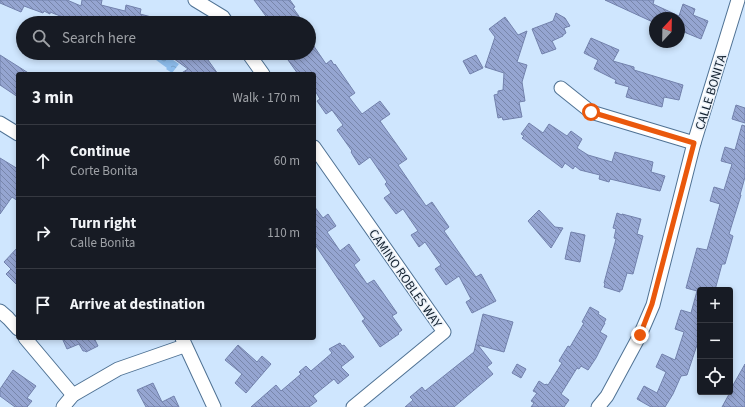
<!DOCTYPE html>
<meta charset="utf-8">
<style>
:root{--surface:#171b24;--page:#20242c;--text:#f1f3f6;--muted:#9ea1a6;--line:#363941}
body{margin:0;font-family:"Source Sans 3",sans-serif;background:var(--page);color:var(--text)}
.controls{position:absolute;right:12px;bottom:12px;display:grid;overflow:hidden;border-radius:4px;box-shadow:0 2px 6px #0003}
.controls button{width:36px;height:36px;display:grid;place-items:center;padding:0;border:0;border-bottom:1px solid var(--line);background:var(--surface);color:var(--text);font:20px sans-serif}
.compass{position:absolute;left:649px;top:12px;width:36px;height:36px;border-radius:50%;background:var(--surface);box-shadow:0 2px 6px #0003;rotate:22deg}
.stop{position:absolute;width:12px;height:12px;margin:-9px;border:3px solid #ea580c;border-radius:50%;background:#fff}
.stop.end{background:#ea580c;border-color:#fff;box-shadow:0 1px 4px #0008}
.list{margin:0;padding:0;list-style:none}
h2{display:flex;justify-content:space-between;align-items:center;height:52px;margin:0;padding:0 16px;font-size:17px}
h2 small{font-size:13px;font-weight:400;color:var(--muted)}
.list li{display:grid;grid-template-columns:26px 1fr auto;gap:12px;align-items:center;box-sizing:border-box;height:72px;padding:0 16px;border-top:1px solid var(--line)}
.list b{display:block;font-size:15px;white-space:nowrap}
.list p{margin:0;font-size:13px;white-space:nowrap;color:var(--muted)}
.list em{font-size:13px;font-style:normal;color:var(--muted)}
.icon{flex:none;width:22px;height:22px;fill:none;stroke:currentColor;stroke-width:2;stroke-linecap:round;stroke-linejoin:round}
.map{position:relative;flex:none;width:745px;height:407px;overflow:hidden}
.search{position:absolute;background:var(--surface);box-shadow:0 2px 6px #0003;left:16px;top:16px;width:300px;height:44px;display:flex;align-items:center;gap:10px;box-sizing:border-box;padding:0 14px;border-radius:22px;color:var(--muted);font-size:15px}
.panel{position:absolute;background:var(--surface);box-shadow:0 2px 6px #0003;left:16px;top:72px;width:300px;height:268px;border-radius:4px}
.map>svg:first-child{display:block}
.water{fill:url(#water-ripples)}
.building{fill:url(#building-back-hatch);stroke:#7281ac}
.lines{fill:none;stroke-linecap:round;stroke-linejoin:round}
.minor-casing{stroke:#4f7294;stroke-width:15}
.minor{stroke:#fff;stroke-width:13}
.route{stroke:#ea580c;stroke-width:5}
.labels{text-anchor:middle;stroke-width:3;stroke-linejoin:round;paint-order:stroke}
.street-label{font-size:13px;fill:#111f2d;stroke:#eaf1f9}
</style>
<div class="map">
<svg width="745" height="407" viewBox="0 0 745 407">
<defs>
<pattern id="water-ripples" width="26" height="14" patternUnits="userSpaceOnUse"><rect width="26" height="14" fill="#8ebeee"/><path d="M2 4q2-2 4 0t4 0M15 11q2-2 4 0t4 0" fill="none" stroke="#79a3cc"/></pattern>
<pattern id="building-back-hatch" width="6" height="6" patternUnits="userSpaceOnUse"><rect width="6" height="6" fill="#95a5d1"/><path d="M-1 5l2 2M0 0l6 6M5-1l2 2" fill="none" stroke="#7886aa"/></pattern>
</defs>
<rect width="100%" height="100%" fill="#cfe6fe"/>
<!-- water -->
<polygon class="water" points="161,53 163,53 179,64 172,73 166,69 167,68 156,60"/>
<!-- building -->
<g class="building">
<polygon points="0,0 67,0 81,6 82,0 102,0 101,5 125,11 126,5 141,9 140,14 163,20 162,23 78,23 50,12 50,14 44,11 43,13 24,6 21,12 0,3"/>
<polygon points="254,0 290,0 295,7 293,8 304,23 271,23"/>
<polygon points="605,0 654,0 653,4 679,16 683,4 695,9 693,15 708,21 701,39 679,30 679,18 655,18 655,23"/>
<polygon points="556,13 565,18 570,26 564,28 566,33 563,35 563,36 552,41 556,49 542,54 532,29 553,21"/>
<polygon points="505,17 518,35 527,31 517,62 527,65 522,82 525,101 519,102 522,117 503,120 502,117 498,118 494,95 498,94 498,91 503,90 504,73 485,67 495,37 489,29"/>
<polygon points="591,38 619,50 613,61 634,67 634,70 683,85 679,100 664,97 662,107 626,97 629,87 615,83 616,80 594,69 598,60 584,53"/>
<polygon points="309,39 326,64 331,60 334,65 335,64 355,93 349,97 362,114 380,101 390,114 380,121 407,159 398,165 426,206 432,202 449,227 444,231 476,277 481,274 496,301 472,313 466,302 471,299 459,276 446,285 435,269 441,265 425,242 419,247 411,235 418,231 403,209 396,214 384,198 391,193 385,184 387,182 370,157 359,165 351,152 352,151 337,130 343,125 332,110 326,114 317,101 320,99 314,89 314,74 298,74 288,60 298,53 309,53"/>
<polygon points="166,53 203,53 218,74 180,74 188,69"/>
<polygon points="0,55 30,74 18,74 18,97 0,85"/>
<polygon points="476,55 483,68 470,74 463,61"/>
<polygon points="736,105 745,108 745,123 732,119"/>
<polygon points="529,123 543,133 549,124 567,136 571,131 582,139 577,148 588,155 612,162 615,152 653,162 651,172 665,176 660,191 610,179 609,182 599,179 600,175 580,170 575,166 573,169 565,163 562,168 522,138 524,136 521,134"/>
<polygon points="742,125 745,126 745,177 740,195 741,195 729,234 733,236 725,264 722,264 715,290 700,290 700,336 687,375 681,376 673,394 665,407 651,407 637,399 644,386 657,393 666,372 656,367 662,354 675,360 684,332 675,329 681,310 691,313 697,291 686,288 697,248 707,250 720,204 710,201 714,187 724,190 732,164 721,161 725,147 735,150"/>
<polygon points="0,158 18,169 18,201 12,197 0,214"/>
<polygon points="314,206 323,218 328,214 336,226 327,232 340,251 349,244 360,260 354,265 367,284 374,280 397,313 392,316 402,330 398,333 399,334 380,347 362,321 365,319 314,243"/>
<polygon points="539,210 555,227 563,228 551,248 528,221"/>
<polygon points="617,213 622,215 622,214 641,219 637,234 643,236 633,274 627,273 622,290 620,290 620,292 604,287 605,284 604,283 616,239 614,238 616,229 613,228"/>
<polygon points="571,232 585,235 580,262 565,259"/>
<polygon points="18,247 18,286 6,274 11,269 4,262"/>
<polygon points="590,307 599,312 598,314 606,319 604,323 605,323 600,332 607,336 596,358 588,370 581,366 579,369 577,368 561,394 569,400 564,407 531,407 534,403 531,401 537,393 533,391 539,381 545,385 546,384 548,385 562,363 559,361 560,359 568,346 570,347 584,323 582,322"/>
<polygon points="483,314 513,322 504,352 478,345 492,363 487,367 493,374 454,407 405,407 413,400 410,397 422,387 425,391 474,352"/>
<polygon points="62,338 94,338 98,346 86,352 85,351 83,351 79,344 67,349"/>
<polygon points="340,343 342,346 344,345 354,357 341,367 349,375 338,384 334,379 313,396 317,401 309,407 251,407 276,385 281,391 301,374 299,372 306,366 311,371 332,353 329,349"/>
<polygon points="238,345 257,362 262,356 271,364 246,393 235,383 242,374 225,360"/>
<polygon points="517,364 526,369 521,378 512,373"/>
<polygon points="745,364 745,407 722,407 733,387 732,387"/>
<polygon points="13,370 36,386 27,398 32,401 27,407 15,407 0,396 0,389"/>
<polygon points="153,383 162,402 174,396 179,407 146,407 137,390"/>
</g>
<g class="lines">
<defs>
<g id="minor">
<polyline points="195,0 223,17 227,23"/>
<polyline points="248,53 263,74"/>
<polyline points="561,88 591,112 694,143"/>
<polyline points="0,123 18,134"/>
<polyline points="314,147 444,332 353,407"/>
<polyline points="0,311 8,318 18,329"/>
<polyline points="25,338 73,395"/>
<polyline points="182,338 214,407"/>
<polyline points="63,407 73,395 118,369 184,346"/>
<polyline points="598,407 607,396 640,335 653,305 694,143 738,0"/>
</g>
</defs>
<!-- minor casing -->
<use href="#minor" class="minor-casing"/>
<!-- minor -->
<use href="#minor" class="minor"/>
</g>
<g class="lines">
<!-- route -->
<polyline class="route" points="591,112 694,143 652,304 640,335"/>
</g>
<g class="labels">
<!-- street labels -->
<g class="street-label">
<text transform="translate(710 92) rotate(-73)" y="5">CALLE BONITA</text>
<text transform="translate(406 278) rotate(55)" y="5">CAMINO ROBLES WAY</text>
</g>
</g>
</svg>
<div class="controls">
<button>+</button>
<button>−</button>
<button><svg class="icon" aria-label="locate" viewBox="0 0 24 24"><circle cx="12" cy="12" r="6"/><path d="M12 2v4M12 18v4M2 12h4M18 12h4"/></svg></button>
</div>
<svg class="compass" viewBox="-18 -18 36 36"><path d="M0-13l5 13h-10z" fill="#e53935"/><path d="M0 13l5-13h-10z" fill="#9ea1a6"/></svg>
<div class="stop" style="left:591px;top:112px"></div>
<div class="stop end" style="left:640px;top:335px"></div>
<div class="search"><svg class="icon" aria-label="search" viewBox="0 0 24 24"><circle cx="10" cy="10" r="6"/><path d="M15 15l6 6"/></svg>Search here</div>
<section class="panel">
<h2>3 min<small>Walk · 170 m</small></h2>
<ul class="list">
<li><svg class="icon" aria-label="ahead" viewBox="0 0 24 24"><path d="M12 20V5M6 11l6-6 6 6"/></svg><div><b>Continue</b><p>Corte Bonita</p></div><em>60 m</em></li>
<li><svg class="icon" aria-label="right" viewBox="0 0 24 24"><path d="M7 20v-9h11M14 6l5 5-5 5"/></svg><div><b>Turn right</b><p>Calle Bonita</p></div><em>110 m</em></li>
<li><svg class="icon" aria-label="arrive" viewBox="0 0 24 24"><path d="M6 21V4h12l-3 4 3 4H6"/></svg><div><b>Arrive at destination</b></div></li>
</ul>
</section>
</div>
